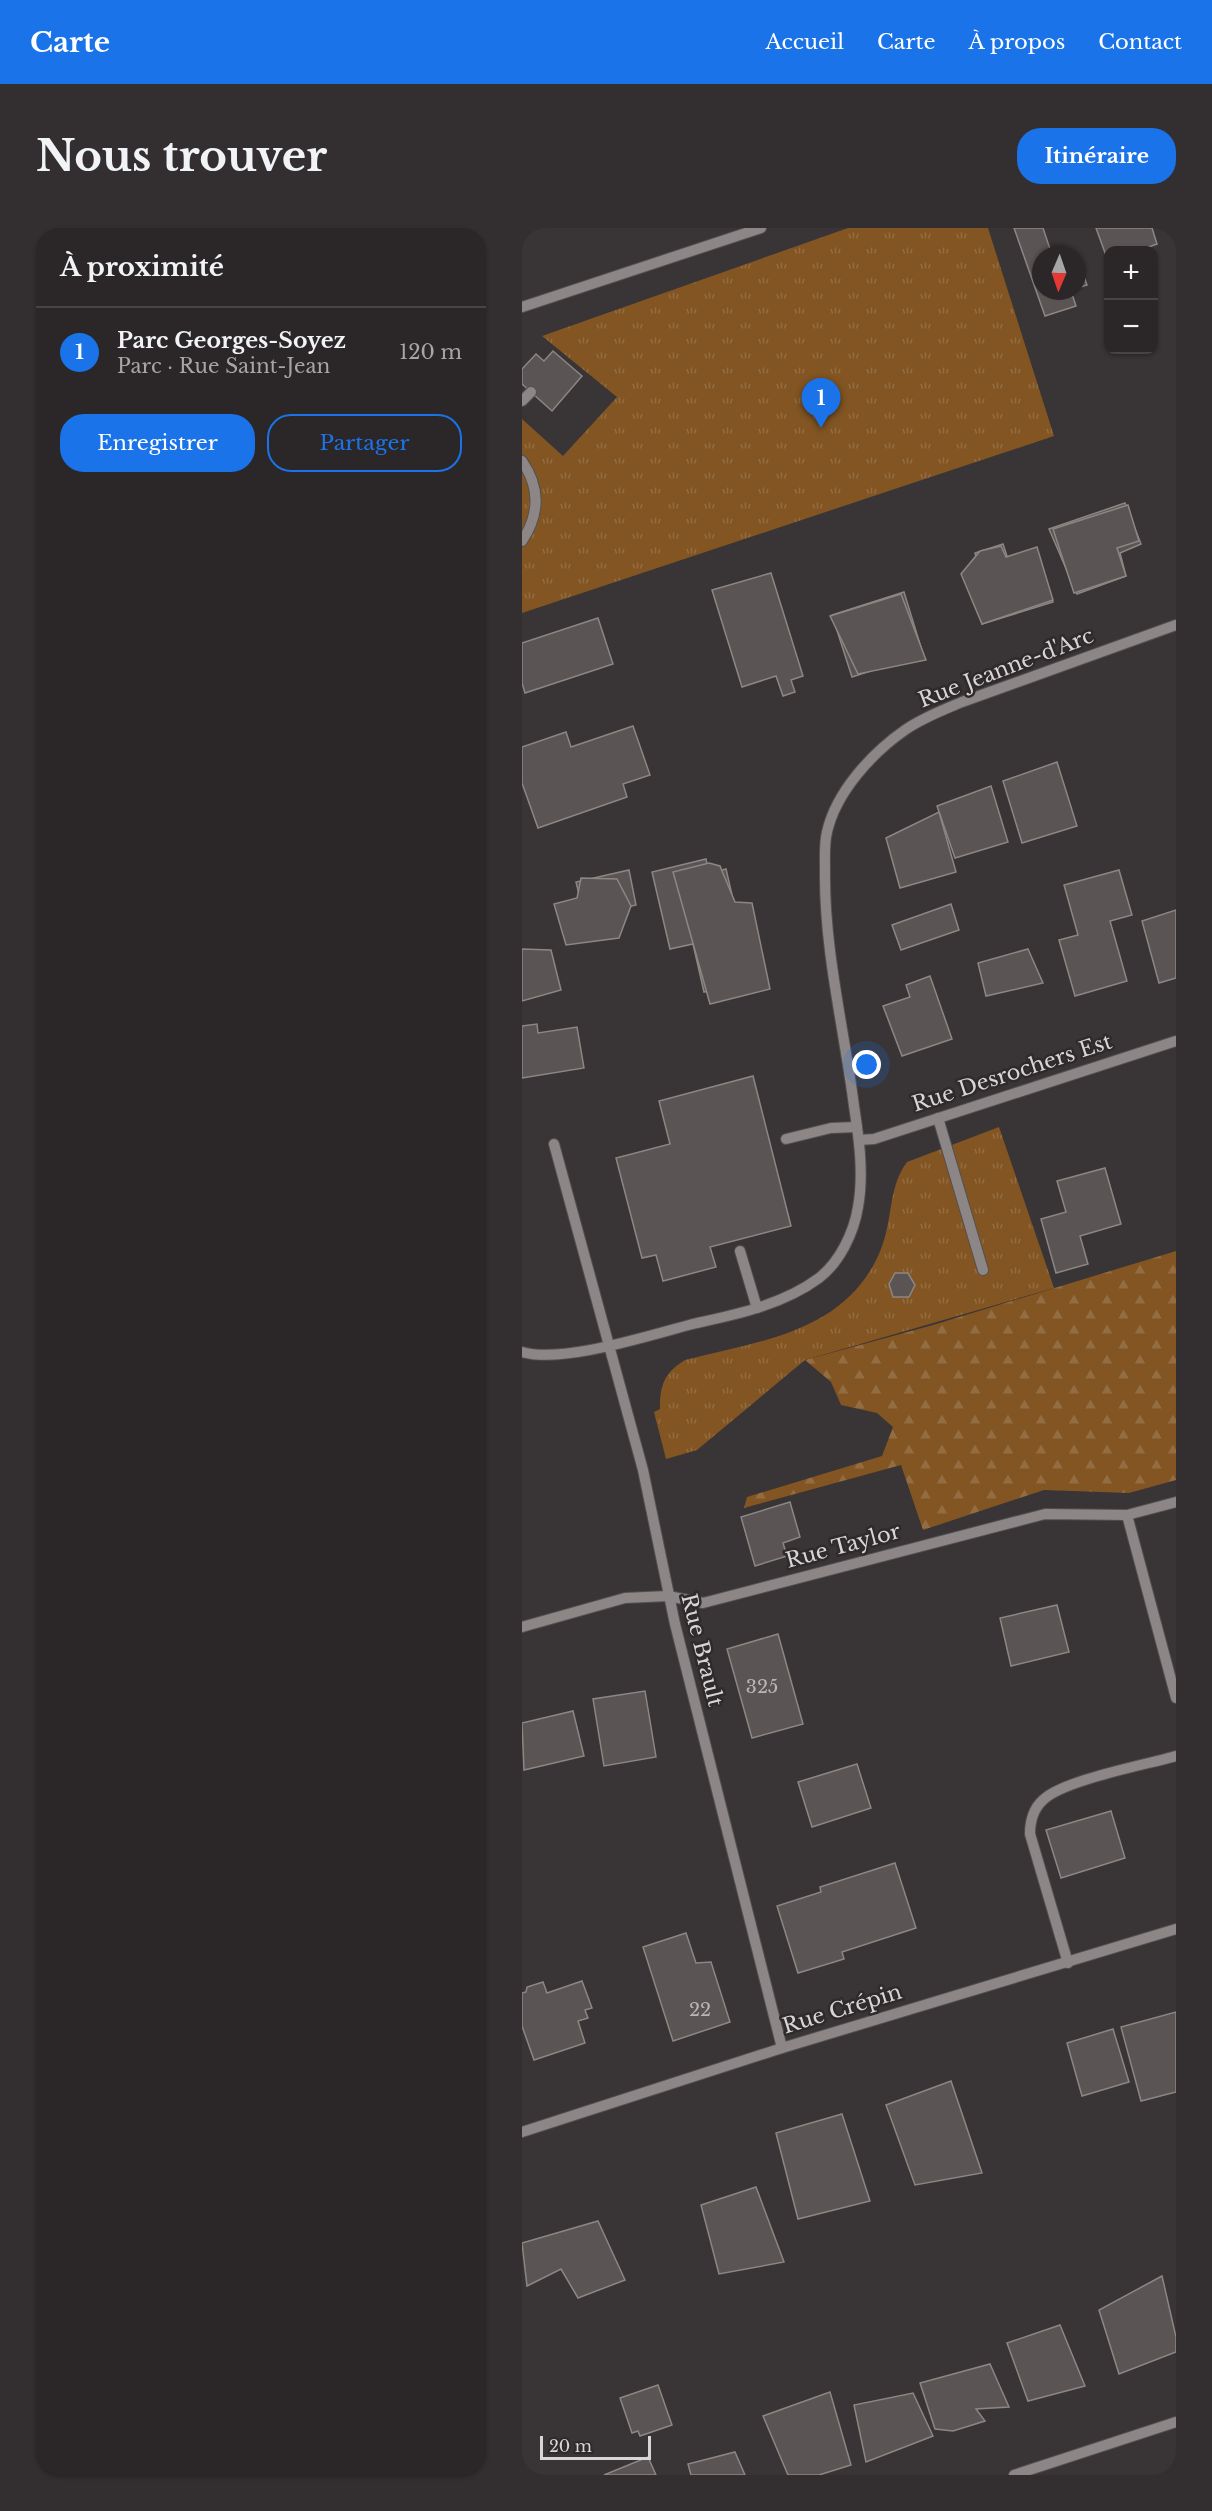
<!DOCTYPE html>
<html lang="fr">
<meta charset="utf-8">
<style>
:root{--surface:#2b2728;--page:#332f30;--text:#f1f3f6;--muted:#a6a5a8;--line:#474445;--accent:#1a73e8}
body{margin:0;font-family:"Libre Baskerville",serif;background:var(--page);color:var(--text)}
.controls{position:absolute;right:18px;top:18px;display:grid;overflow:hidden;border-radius:12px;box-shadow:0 2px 4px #0004}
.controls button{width:54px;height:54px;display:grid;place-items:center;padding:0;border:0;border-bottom:2px solid var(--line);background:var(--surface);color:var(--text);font:30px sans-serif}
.compass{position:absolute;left:510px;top:18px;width:54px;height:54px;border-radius:50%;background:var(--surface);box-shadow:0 2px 4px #0004;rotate:182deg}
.scale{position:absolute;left:18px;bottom:15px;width:111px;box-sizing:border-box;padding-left:6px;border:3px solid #d8d5d5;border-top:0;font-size:16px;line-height:21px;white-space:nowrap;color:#d8d5d5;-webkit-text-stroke:4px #2f2a2b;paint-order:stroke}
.you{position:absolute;left:345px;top:837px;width:21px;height:21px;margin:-15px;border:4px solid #fff;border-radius:50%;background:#1a73e8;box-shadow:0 0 0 9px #1a73e833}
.badge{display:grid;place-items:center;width:39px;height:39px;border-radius:50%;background:var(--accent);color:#fff;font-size:20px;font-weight:700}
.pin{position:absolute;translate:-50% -50px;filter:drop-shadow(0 2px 3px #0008)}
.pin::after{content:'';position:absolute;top:32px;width:21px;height:18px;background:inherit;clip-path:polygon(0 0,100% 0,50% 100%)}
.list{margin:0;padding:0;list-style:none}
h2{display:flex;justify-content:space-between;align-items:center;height:78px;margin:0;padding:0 24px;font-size:26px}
h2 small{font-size:20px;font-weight:400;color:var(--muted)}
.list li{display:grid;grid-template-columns:39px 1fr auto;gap:18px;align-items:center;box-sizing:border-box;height:90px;padding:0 24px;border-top:2px solid var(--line)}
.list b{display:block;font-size:22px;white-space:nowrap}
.list p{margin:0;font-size:20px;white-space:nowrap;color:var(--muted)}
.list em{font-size:20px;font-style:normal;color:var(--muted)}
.actions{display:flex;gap:12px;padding:18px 24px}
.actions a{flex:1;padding:14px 0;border:2px solid var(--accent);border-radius:24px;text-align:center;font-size:21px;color:var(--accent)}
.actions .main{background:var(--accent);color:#fff}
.map{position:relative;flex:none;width:654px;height:2247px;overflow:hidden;border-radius:24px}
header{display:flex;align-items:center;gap:36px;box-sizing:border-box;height:84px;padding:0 30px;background:var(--accent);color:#fff}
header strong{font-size:28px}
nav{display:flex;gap:33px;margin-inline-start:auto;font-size:21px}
.intro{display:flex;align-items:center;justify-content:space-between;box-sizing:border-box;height:144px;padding:0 36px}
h1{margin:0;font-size:42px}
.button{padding:15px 27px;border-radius:24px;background:var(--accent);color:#fff;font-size:21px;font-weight:700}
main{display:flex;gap:36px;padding:0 36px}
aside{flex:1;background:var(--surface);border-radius:24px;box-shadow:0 2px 4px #0004}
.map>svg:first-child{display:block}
.forest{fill:url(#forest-firs)}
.park{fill:url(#park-tufts)}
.building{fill:#5a5554;stroke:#8c8684;stroke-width:1.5}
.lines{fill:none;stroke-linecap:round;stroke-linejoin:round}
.minor-casing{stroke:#545051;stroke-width:12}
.minor{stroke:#8c8687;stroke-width:10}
.labels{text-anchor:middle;stroke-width:5;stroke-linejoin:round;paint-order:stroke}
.number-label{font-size:18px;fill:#b8b5b5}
.street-label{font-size:21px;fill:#d8d5d5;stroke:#2f2a2b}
</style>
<header>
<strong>Carte</strong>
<nav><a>Accueil</a><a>Carte</a><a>À propos</a><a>Contact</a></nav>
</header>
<div class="intro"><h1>Nous trouver</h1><a class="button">Itinéraire</a></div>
<main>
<aside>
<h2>À proximité<small></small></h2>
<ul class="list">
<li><span class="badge">1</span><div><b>Parc Georges-Soyez</b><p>Parc · Rue Saint-Jean</p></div><em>120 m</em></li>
</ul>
<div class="actions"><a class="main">Enregistrer</a><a>Partager</a></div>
</aside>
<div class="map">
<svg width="654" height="2247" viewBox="0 0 654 2247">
<defs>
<pattern id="forest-firs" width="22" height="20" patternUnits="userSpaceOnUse" patternTransform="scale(1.5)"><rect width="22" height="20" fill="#825522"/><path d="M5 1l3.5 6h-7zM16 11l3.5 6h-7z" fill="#936d41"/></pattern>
<pattern id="park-tufts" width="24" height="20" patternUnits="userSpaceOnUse" patternTransform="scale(1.5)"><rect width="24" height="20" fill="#825522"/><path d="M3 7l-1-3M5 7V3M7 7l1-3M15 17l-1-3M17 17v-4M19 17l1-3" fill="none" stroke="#936d41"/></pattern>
</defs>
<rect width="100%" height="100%" fill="#393435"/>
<!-- forest -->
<polygon class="forest" points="654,1023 654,1252 607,1265 522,1262 401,1302 379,1237 222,1280 225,1269 360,1228 371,1199 355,1185 319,1177 309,1154 283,1132 411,1097"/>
<!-- park -->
<g class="park">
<polygon points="326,0 466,0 532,208 0,385 0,191 41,228 95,169 20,108"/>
<path d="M 477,899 L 532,1060 L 283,1132 L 175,1222 L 144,1231 L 132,1184 L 138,1181 C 138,1157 142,1145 163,1132 C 238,1113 326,1104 359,1021 C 371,992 366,959 385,934 Z"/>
</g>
<!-- building -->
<g class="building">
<polygon points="492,0 521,0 530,27 519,27 519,63 549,63 554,78 523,88"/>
<polygon points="574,0 630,0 635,16 624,20 625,22 586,22 586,33"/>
<polygon points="555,29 565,57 555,60"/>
<polygon points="31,123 60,148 30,183 0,156 0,141 14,126 22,133"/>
<polygon points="603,275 619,316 598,325 604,348 555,366 527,301"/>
<polygon points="606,277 617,313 595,320 604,348 552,365 531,301"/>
<polygon points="481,316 486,331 515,323 531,374 460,396 444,345 457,341 453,325"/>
<polygon points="479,318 484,329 515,319 531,372 460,396 439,346 458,323"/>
<polygon points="249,345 281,448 269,452 273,464 261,468 254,448 220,459 190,362"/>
<polygon points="382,364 401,426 330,449 310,387"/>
<polygon points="379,366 404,432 336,446 308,388"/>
<polygon points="76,390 91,436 3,465 0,455 0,415"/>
<polygon points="111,498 128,547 101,556 105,569 16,600 0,555 0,519 44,504 49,519"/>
<polygon points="535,534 555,598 500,615 481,553"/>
<polygon points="469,558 486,614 433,630 415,578"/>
<polygon points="417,584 434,644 378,660 364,610"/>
<polygon points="184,631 187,646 204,641 230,753 182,764 171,716 148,721 130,644"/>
<polygon points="187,635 198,638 213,674 230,675 248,761 188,776 151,644"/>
<polygon points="107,642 114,677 88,683 93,705 44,715 35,676 58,670 54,654"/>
<polygon points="597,642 610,687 588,693 605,753 553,768 537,712 556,707 542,657"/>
<polygon points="59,650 95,651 109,678 97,710 44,717 32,676 55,670"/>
<polygon points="429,676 437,702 379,722 370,697"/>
<polygon points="654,682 654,750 637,755 620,693"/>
<polygon points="0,721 29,722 39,762 0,773"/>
<polygon points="506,721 521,755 464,768 456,735"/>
<polygon points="408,748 430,811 380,828 361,778 388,769 384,757"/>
<polygon points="15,796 16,805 55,799 62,840 0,850 0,798"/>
<polygon points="231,848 269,998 188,1019 194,1039 141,1053 134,1027 120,1030 94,930 148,916 137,873"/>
<polygon points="583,940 599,996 558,1008 566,1036 534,1045 519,991 544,984 535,953"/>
<polygon points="373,1045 386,1045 393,1057 387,1069 371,1069 367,1056"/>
<polygon points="268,1274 278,1309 261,1315 265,1328 233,1338 219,1289"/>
<polygon points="535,1377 547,1424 489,1438 478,1390"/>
<polygon points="256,1406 281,1496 230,1510 205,1421"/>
<polygon points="123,1463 134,1529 82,1538 71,1471"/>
<polygon points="51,1483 62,1528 2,1542 0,1495"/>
<polygon points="335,1536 349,1580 290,1599 276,1554"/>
<polygon points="589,1583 603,1630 539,1650 524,1602"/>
<polygon points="373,1635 394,1700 320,1724 322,1731 276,1745 255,1678 299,1664 298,1659"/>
<polygon points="164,1705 174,1735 189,1734 208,1794 151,1813 121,1719"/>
<polygon points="60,1753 70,1780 63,1782 66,1790 56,1793 63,1815 12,1832 0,1798 0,1765 4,1764 5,1759 21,1754 25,1765"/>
<polygon points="654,1784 654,1864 619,1873 599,1799"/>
<polygon points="591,1801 607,1854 560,1868 545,1815"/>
<polygon points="429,1853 460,1945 393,1957 364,1877"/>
<polygon points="320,1886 348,1973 276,1991 254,1905"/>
<polygon points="234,1959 262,2034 197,2046 179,1977"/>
<polygon points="76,1993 103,2052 56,2070 39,2041 5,2058 0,2015"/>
<polygon points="640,2048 654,2109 654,2124 597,2146 577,2082"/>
<polygon points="538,2097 563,2158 506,2173 485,2115"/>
<polygon points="468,2136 487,2179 454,2181 463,2193 431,2203 413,2201 398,2155"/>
<polygon points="136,2157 150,2197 118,2208 116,2203 110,2205 98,2170"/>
<polygon points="308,2164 329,2237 297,2247 266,2247 241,2188"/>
<polygon points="391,2165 411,2208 344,2234 332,2177"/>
<polygon points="213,2224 223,2247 169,2247 166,2236"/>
<polygon points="126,2229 134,2247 82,2247"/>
</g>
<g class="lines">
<defs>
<g id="minor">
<polyline points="0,79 239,0"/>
<polyline points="0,173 9,164"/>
<path d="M 0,233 C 18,259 18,286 0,313"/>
<polyline points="416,890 461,1042"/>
<polyline points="264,911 309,900 335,899"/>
<polyline points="337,912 352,911 654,813"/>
<polyline points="32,916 121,1242 153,1396 260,1820"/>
<polyline points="218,1023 235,1080"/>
<path d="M 0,1124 C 42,1136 130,1106 175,1095 C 217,1086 262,1076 297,1050 C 318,1034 332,1004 336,979 C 342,946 337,911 332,878 C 322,800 302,722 303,643 C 303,630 302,616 305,604 C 314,564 350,525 383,502 C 400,490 421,482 440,474 L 654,397"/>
<polyline points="605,1287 654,1470"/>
<polyline points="0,1399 103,1370 146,1368 181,1375 523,1286 605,1287 654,1274"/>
<path d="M 546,1735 L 508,1606 C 508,1593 511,1581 521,1572 C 541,1552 623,1537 654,1528"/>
<polyline points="0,1904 260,1820 654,1701"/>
<polyline points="492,2247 654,2194"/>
</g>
</defs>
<!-- minor casing -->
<use href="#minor" class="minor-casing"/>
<!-- minor -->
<use href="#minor" class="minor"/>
</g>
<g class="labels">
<!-- number labels -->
<g class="number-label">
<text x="240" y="1465">325</text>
<text x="178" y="1788">22</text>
</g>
<!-- street labels -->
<g class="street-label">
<text transform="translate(484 440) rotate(-21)" y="7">Rue Jeanne-d'Arc</text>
<text transform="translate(490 845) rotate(-18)" y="7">Rue Desrochers Est</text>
<text transform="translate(321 1318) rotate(-15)" y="7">Rue Taylor</text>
<text transform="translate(180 1422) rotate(76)" y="7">Rue Brault</text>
<text transform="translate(320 1781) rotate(-17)" y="7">Rue Crépin</text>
</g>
</g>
</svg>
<div class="controls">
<button>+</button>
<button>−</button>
</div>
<svg class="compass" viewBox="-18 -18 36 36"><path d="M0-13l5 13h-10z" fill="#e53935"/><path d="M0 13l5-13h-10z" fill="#a6a5a8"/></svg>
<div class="scale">20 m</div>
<div class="you"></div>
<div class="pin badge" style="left:299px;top:200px">1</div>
</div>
</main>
